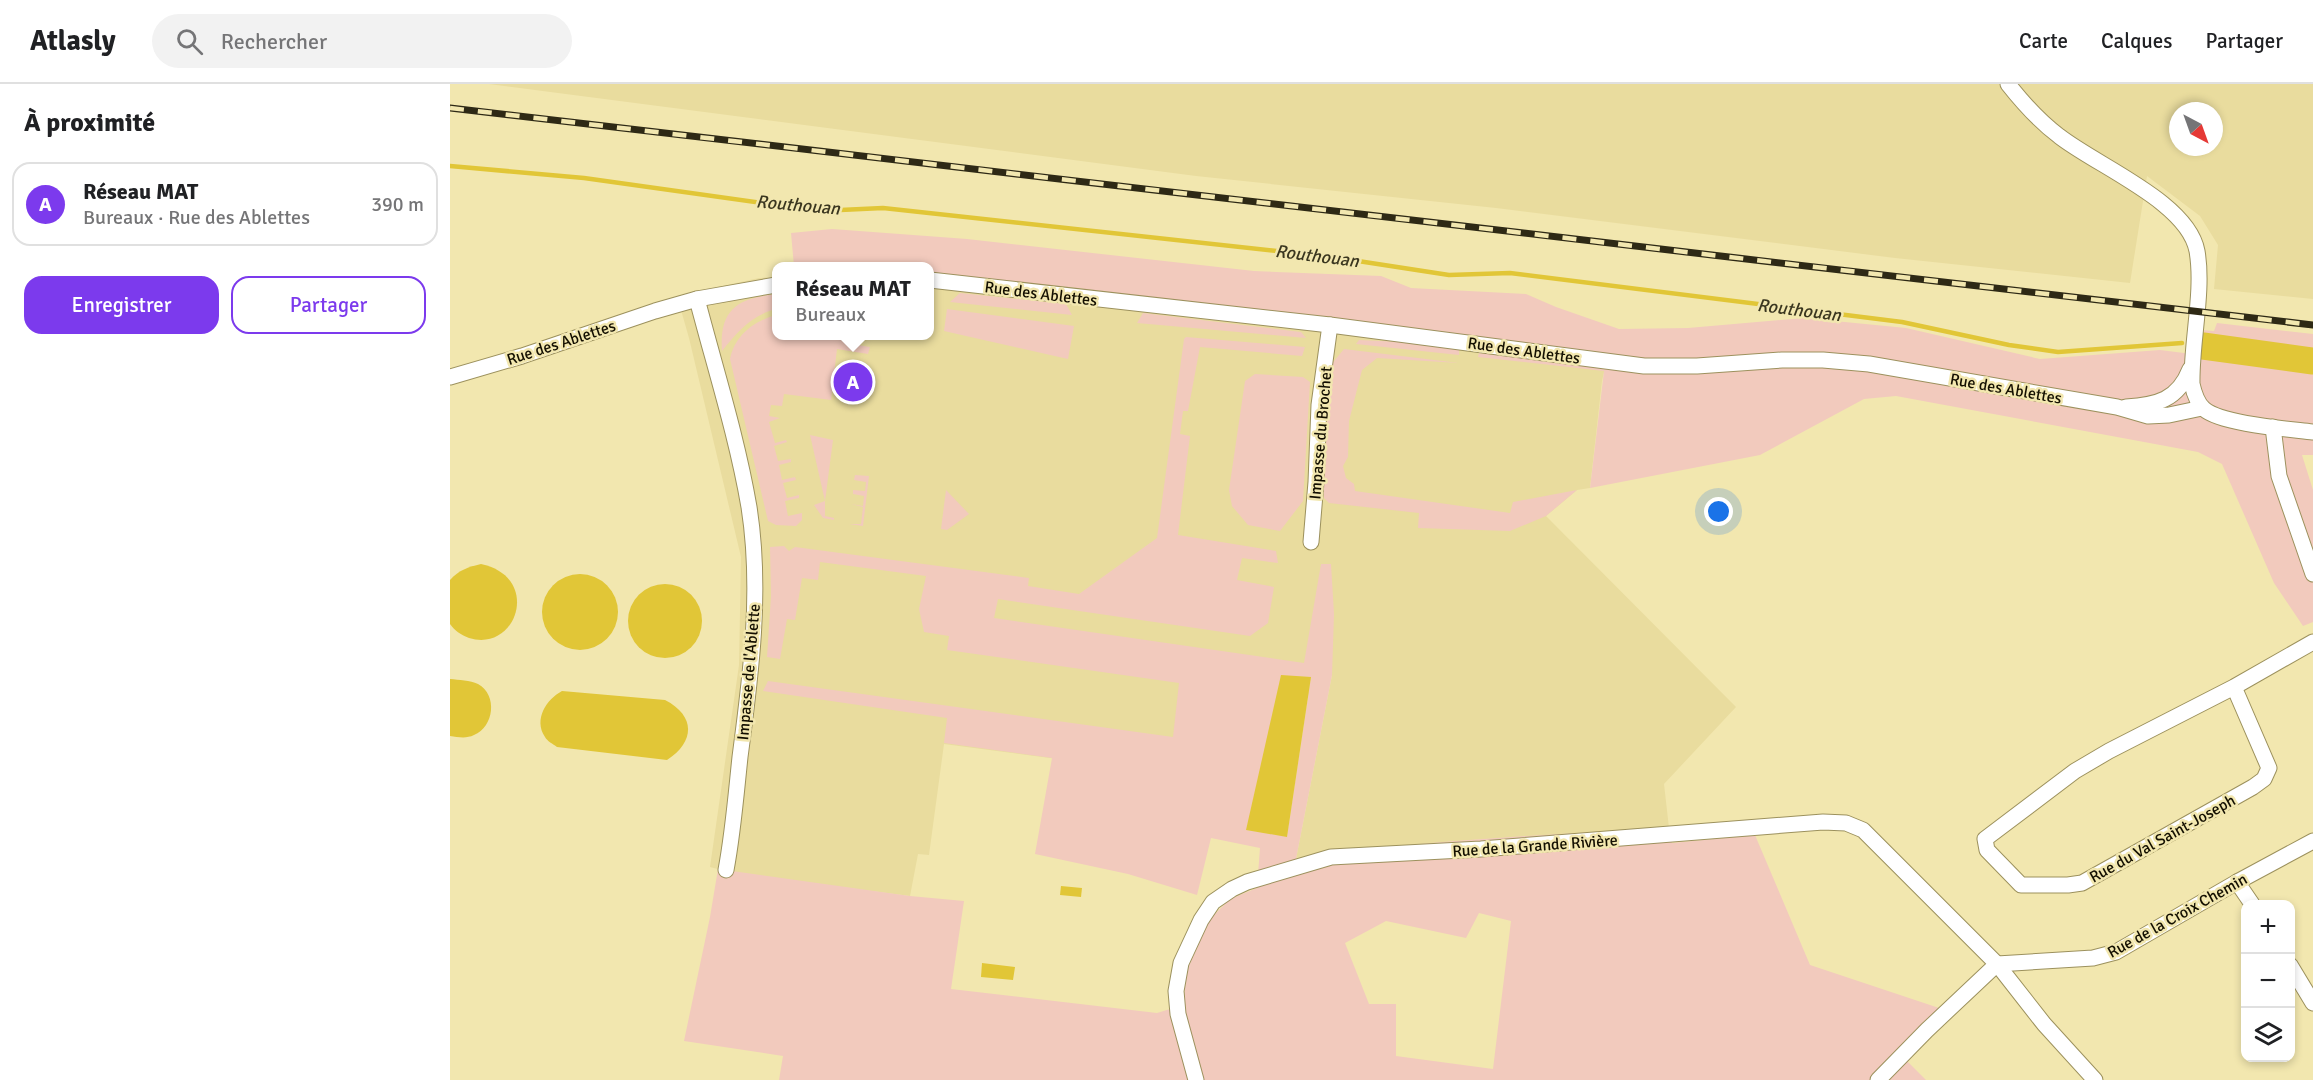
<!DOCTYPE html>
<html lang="fr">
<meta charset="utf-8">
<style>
:root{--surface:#fff;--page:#f2f2f2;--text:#202124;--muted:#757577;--line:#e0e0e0;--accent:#7c3aed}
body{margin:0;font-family:Signika,sans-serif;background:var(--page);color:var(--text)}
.controls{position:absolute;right:18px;bottom:18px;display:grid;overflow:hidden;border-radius:12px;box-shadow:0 3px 9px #0003}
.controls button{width:54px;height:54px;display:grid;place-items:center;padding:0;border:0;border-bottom:2px solid var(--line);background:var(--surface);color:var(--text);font:30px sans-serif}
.compass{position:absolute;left:1719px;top:18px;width:54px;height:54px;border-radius:50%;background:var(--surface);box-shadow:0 3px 9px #0003;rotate:139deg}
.you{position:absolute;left:1269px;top:428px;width:21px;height:21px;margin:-15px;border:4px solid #fff;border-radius:50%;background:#1a73e8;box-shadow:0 0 0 9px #1a73e833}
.badge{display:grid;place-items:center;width:39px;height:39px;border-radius:50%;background:var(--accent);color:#fff;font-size:20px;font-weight:700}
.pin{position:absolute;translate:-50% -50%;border:3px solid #fff;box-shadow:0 2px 6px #0006}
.popup{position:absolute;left:322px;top:178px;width:162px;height:78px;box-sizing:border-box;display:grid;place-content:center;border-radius:12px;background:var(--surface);filter:drop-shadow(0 2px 4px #0005);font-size:20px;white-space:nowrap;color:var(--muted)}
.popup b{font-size:22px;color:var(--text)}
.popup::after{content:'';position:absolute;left:50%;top:100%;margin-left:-12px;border:12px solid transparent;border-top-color:var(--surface)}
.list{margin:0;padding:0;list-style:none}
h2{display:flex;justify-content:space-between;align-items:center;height:78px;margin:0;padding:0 24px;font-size:26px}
h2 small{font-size:20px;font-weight:400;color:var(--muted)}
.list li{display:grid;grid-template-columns:39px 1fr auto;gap:18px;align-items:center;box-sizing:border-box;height:84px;margin:0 12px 12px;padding:0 12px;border:2px solid var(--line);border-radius:18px}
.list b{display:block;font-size:22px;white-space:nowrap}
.list p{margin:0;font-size:20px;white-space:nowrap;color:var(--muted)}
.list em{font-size:20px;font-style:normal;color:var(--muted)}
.actions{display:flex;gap:12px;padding:18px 24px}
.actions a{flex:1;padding:14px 0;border:2px solid var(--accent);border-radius:18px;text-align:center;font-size:21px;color:var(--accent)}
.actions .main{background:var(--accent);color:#fff}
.icon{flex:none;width:33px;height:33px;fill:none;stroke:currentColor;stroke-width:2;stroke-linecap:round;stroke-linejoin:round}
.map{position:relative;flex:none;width:1863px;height:996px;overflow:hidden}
header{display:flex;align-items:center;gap:36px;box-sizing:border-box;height:84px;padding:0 30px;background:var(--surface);border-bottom:2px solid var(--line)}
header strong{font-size:28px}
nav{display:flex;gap:33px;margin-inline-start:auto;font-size:21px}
.search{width:420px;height:54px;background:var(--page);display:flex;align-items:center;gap:15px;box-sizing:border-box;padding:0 21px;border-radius:33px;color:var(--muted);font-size:22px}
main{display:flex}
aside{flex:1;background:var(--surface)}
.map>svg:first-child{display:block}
.built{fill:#e9dc9e;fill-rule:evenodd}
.green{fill:#f2cabd;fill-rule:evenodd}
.water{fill:#e1c637}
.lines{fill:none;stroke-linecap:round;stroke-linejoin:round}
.stream{stroke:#e1c637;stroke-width:4.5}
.river{stroke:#e1c637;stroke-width:27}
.minor-casing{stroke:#9c915d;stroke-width:17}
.minor{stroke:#fff;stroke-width:15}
.rail-casing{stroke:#2e2915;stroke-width:7}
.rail{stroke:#f2e7af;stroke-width:4.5;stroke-dasharray:14;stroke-linecap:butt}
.labels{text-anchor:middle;stroke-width:5;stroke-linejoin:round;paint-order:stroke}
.street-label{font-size:16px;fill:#130f00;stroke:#f2e7af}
.water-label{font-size:18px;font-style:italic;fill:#3a361f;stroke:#f2e7af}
</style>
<header>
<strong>Atlasly</strong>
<div class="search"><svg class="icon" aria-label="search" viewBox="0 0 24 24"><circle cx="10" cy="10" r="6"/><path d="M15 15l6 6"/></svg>Rechercher</div>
<nav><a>Carte</a><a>Calques</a><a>Partager</a></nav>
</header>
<main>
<aside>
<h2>À proximité<small></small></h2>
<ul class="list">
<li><span class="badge">A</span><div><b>Réseau MAT</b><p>Bureaux · Rue des Ablettes</p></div><em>390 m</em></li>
</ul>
<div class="actions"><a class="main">Enregistrer</a><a>Partager</a></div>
</aside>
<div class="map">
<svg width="1863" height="996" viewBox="0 0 1863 996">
<rect width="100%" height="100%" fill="#f2e7af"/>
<!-- built -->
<g class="built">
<path d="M 39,0 L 1863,0 L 1863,215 L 1764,205 L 1768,161 L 1750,132 L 1697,92 L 1680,199 L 1445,174 L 1046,124 L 746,92 ZM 1728,27 L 1764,27 L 1764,63 L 1728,63 Z"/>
<polygon points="480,190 618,203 1158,270 1152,297 1140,404 1127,406 1096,432 1286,623 1214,700 1219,744 1021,756 914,765 846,775 882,591 776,689 676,684 494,660 479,771 468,770 460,812 283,789 260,783 289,581 291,473 239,254 227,212 309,194 326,193 326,252 480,252"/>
</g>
<!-- green -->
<g class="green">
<polygon points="382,145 517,155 804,187 931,192 961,204 1076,210 1106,223 1169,245 1238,244 1354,234 1456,244 1590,275 1710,266 1758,272 1752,246 1764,247 1767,239 1863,250 1863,371 1852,371 1863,406 1863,538 1853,542 1824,499 1772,380 1748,368 1446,312 1414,315 1310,371 1140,404 1154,287 1028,273 1029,269 1154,284 1157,270 618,203 480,190 480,182 344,182 341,149"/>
<polygon points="510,209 616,220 622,231 500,218"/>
<path d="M 326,210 L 326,225 C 302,231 287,248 272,267 C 269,225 288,214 326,210 Z"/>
<polygon points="497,225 624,242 618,275 494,247"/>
<polygon points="693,229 851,248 856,254 687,239"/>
<path d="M 326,231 L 326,252 L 409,252 L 408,261 L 420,263 L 418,270 L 387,265 L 381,316 L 334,310 L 332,322 L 321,321 L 319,332 L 330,334 L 319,338 L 325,359 L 336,356 L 337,358 L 324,362 L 328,377 L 341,375 L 341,378 L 329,381 L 332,396 L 345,393 L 346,396 L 333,399 L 337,414 L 349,411 L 349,414 L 335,417 L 338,432 L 352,429 L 352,436 L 346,442 L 326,441 L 318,437 L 280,275 C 285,251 304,237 326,231 Z"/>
<path d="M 736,253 L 855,263 L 852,272 L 750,263 L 738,327 L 733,327 L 730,350 L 740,352 L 728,451 L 826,467 L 828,479 L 792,474 L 787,496 L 824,503 L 818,539 L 800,552 L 548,515 L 544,534 L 854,579 L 871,480 L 881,480 L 884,530 L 882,591 L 846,775 C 970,756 1095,751 1219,744 L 1222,759 L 1305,751 L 1360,881 L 1489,924 L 1446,966 L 1476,996 L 329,996 L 333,972 L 234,957 L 260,833 L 268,785 L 460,812 L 514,817 L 501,905 L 707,929 L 733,921 L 737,886 L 760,835 L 780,815 L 807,804 L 810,764 L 761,754 L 747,811 L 678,790 L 585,770 L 602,674 L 494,659 L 497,634 L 313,607 L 318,597 L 723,653 L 729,599 L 497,566 L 499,552 L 474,548 L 469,525 L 476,492 L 370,478 L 368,496 L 352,494 L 345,536 L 337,535 L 330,575 L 317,573 L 321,512 L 320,463 L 334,462 L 339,467 L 345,463 L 579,494 L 578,502 L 629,510 L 707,454 L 734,255 ZM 831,592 L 861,593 L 837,752 L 797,746 ZM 1029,829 L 1061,837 L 1043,985 L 946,972 L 946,920 L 919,920 L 895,859 L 936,837 L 1016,854 Z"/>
<polygon points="909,256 953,258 1009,265 1009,271 906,260"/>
<polygon points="894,265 1009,279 927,274 912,286 899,337 898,373 893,382 896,394 904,400 905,407 1060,429 1063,418 1127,406 1096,432 1060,447 968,444 969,429 879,419 874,414 870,373 880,282"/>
<polygon points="805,290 853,293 860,298 853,417 830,447 798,441 782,422 779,406 795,297"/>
<polygon points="360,351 383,356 375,417 375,432 384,434 384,436 373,434 364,421 375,417"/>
<polygon points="405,391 419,392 413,442 399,440 411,440 413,423 401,420 413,422 414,412 403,410 403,406 415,407 416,398 404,396"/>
<polygon points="496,406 519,430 497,446 491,445"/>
</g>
<!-- water -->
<g class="water">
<path d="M 31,480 C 92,493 67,569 19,554 C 11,551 5,547 0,540 L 0,496 C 9,486 18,483 31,480 Z"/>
<circle cx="130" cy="528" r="38"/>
<circle cx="215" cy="537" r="37"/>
<polygon points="831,591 861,593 837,753 796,746"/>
<path d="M 0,595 C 9,596 20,596 28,600 C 48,611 44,643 24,651 C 16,655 8,653 0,652 Z"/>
<path d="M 112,607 L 215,616 C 246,632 245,658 217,676 L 107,663 C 103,660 97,657 95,653 C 83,635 97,615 112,607 Z"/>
<polygon points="611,802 632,804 631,813 610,811"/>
<polygon points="532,879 565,883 563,896 531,893"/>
</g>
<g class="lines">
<!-- stream -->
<polyline class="stream" points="0,82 134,94 369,127 433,124 882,173 999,191 1060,189 1452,238 1559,261 1608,268 1732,259"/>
<!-- river -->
<polyline class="river" points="1753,262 1863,277"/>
<defs>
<g id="minor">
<path d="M 1558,0 C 1573,19 1589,37 1609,52 C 1647,82 1738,118 1747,167 C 1754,207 1741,259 1742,300 C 1744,309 1747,319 1754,325 C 1771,340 1839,345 1863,348"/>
<polyline points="480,196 880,241 1194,282 1247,282 1332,276 1373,276 1419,280 1667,323 1698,332 1719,331 1752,324"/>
<path d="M 247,215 C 265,284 287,353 299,423 C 312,506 301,590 290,673 C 286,711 283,749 276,786"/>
<polyline points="0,293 72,272 205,227 247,215 326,201"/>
<path d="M 1676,323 C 1707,321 1728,316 1740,285"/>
<polyline points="1823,343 1829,392 1863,490"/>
<polyline points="861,458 866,398 869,321 880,241"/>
<polyline points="1784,603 1819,684 1814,695 1803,703 1632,799 1618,801 1571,801 1537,766 1535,755 1625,687 1659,667 1784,603 1863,558"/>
<polyline points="1787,798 1802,820"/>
<polyline points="1547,880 1643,874 1666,868 1787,798 1863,757"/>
<polyline points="1840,881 1863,919"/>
<polyline points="746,996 728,930 726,907 731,879 751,836 763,818 782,805 797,798 881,773 1031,765 1373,738 1396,739 1413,746 1547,880 1594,940 1645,996"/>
<polyline points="1428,996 1477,946 1547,880"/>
</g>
</defs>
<!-- minor casing -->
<use href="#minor" class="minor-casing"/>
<!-- minor -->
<use href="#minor" class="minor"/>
<defs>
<polyline id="rail" points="0,24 1863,241"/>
</defs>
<!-- rail casing -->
<use href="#rail" class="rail-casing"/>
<!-- rail -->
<use href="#rail" class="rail"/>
</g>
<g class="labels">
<!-- street labels -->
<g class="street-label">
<text transform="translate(591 209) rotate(7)" y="6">Rue des Ablettes</text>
<text transform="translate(111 258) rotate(-18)" y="6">Rue des Ablettes</text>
<text transform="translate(1074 266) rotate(8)" y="6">Rue des Ablettes</text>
<text transform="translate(1556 304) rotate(10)" y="6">Rue des Ablettes</text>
<text transform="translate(870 349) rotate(-85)" y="6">Impasse du Brochet</text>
<text transform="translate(298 588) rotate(-85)" y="6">Impasse de l'Ablette</text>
<text transform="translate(1712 754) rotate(-29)" y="6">Rue du Val Saint-Joseph</text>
<text transform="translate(1085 761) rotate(-4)" y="6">Rue de la Grande Rivière</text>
<text transform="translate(1727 831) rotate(-29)" y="6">Rue de la Croix Chemin</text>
</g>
<!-- water labels -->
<g class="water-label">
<text transform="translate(348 121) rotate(5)" y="6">Routhouan</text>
<text transform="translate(867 172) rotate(7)" y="6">Routhouan</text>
<text transform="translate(1349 226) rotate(7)" y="6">Routhouan</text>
</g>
</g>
</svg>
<div class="controls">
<button>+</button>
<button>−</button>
<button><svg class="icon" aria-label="layers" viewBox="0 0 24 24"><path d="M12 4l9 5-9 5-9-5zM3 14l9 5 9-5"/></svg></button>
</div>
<svg class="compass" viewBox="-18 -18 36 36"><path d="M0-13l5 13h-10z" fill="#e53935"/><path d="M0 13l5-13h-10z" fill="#757577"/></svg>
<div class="you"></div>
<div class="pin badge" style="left:403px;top:298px">A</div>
<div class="popup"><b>Réseau MAT</b>Bureaux</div>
</div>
</main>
